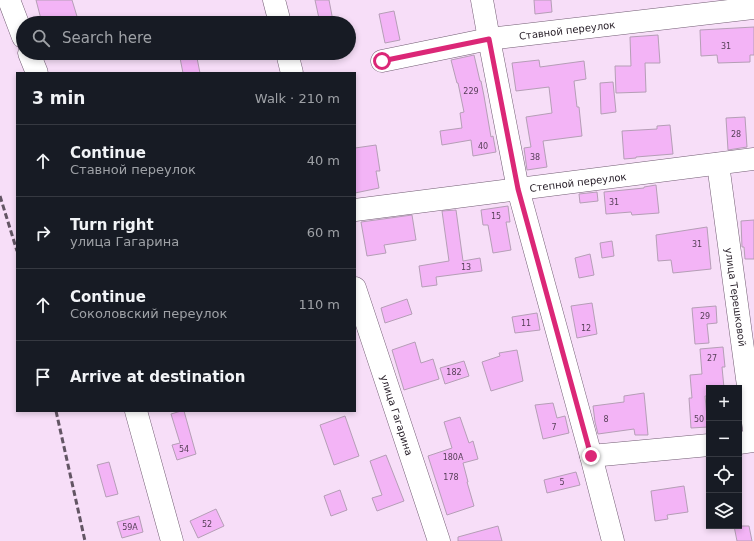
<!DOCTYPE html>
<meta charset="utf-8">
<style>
:root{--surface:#171b24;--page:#20242c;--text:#f1f3f6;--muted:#9ea1a6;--line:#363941}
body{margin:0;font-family:"DejaVu Sans",sans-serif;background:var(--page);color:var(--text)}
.controls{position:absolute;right:12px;bottom:12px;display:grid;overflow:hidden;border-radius:0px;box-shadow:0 2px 6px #0003}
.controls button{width:36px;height:36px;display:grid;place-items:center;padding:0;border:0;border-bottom:1px solid var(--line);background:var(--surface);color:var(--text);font:20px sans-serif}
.stop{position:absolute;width:12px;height:12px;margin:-9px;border:3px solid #db2777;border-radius:50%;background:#fff}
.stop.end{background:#db2777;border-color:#fff;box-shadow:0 1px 4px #0008}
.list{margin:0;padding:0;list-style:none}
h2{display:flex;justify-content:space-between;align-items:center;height:52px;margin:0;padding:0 16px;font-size:17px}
h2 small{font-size:13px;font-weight:400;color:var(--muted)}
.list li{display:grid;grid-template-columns:26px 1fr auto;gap:12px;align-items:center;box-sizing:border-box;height:72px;padding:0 16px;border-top:1px solid var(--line)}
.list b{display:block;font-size:15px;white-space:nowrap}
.list p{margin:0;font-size:13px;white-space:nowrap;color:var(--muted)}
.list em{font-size:13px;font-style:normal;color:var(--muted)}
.icon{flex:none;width:22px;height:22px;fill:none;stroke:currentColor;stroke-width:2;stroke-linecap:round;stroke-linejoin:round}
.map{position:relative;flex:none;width:754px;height:541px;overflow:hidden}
.search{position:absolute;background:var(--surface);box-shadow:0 2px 6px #0003;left:16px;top:16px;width:340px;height:44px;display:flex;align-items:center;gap:10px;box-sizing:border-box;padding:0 14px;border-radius:22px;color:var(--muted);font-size:15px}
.panel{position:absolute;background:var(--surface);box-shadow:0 2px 6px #0003;left:16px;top:72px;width:340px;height:340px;border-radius:0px}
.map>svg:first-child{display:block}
.building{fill:#f3b4f6;stroke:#b59eb6}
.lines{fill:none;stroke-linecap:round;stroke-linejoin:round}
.minor-casing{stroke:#725d73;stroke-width:23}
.minor{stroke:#fff;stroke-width:22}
.rail{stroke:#635564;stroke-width:3;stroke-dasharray:6 3;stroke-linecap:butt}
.route{stroke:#db2777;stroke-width:5}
.labels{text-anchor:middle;stroke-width:4;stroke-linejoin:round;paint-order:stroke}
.number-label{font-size:8px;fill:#574058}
.street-label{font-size:10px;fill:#231a24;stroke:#fff}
</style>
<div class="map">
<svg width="754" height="541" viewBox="0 0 754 541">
<rect width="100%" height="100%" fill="#f7def8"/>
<!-- building -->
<g class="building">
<polygon points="36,0 72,0 79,23 42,23"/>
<polygon points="315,0 329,0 333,21 320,23"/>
<polygon points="534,0 551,0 552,12 535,14"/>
<polygon points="394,11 400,40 385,43 379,14"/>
<polygon points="754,27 754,55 750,55 750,62 718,63 717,55 701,56 700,30"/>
<polygon points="658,35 660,63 645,63 646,92 616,93 615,66 631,66 630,37"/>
<polygon points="179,53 196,53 200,73 183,73"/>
<polygon points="474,55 480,81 481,81 484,96 491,137 493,136 496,152 473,156 471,140 442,145 440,131 462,128 460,113 464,112 458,83 457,83 451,60"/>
<polygon points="539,60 540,67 584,61 586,79 574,81 577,107 579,107 582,136 543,141 547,167 527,170 524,148 531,147 526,117 552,113 549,87 516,91 512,63"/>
<polygon points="613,82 616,112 601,114 600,83"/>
<polygon points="745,117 747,147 728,150 726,118"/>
<polygon points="670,125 673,154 636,157 636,158 624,159 622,131 657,129 657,126"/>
<polygon points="376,145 380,171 376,171 379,188 355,193 355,148"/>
<polygon points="656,185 659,213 632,215 631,212 606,214 604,192 644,188 644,187"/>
<polygon points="597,192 598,201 580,203 579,194"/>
<polygon points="508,206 510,222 506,222 511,250 493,253 488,225 483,225 481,210"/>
<polygon points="456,210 463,261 480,258 482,271 436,277 437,285 422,287 419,266 449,261 442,211"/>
<polygon points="412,215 416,240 384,245 386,253 367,256 361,222"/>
<polygon points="754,220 754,259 745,259 744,247 742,247 741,221"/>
<polygon points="707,227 711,269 673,273 671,260 658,261 656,235"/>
<polygon points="612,241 614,256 602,258 600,243"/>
<polygon points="590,254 594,275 579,278 575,258"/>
<polygon points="407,299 412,314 385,323 381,308"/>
<polygon points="592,303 597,334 577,338 571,306"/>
<polygon points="716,306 717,323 707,324 709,343 695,344 692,308"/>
<polygon points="537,313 540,330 515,333 512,317"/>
<polygon points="415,342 421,363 433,359 439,379 404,390 392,350"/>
<polygon points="723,347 725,367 722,367 724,388 709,388 709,396 705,396 708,427 691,428 689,398 692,398 690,375 702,374 700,349"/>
<polygon points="517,350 523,381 491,391 482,362 500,356 499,353"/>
<polygon points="464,361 469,376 445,384 440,368"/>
<polygon points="644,393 648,435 635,435 634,429 598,434 595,422 593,406 624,402 624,396"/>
<polygon points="553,403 557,418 565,416 569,433 543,439 535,405"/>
<polygon points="181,411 184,411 196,454 177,460 172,445 180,443 171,414"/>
<polygon points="345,416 359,456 334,465 320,425"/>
<polygon points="460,417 469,443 473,441 478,459 463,463 468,482 467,482 474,506 447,515 428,456 452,448 444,422"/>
<polygon points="386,455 404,501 377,511 372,498 382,495 370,461"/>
<polygon points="109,462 118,494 106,497 97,465"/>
<polygon points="576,472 580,485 547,493 544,480"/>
<polygon points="684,486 688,512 667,515 668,519 655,521 651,491"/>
<polygon points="340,490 347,510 331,516 324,496"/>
<polygon points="216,509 224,526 198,538 190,521"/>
<polygon points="139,516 143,532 122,538 117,522"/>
<polygon points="498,526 502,541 458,541 458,537"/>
<polygon points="734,526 749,526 752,541 737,541"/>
</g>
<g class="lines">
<defs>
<g id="minor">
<polyline points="9,0 23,37"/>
<polyline points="274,0 280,23"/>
<polyline points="482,0 489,39 518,189 591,456 613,541"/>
<polyline points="29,53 37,73"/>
<polyline points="287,53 292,73"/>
<polyline points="382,61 489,39 754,8"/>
<polyline points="718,164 754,430"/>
<polyline points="355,210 754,159"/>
<polyline points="355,288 439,541"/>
<polyline points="136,411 172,541"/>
<polyline points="739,443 754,441"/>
<polyline points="591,456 709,445"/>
</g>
</defs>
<!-- minor casing -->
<use href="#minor" class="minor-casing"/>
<!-- minor -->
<use href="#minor" class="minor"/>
<!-- rail -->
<g class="rail">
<polyline points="0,196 17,251"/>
<polyline points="56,411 85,541"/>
</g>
</g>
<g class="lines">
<!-- route -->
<polyline class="route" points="382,61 489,39 518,189 591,456"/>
</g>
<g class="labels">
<!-- number labels -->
<g class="number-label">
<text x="726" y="49">31</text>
<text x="471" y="94">229</text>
<text x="736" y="137">28</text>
<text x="483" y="149">40</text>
<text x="535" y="160">38</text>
<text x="614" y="205">31</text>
<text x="496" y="219">15</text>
<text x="697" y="247">31</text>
<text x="466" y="270">13</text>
<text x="705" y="319">29</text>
<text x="526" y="326">11</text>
<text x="586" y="331">12</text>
<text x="712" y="361">27</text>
<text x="454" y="375">182</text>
<text x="606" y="422">8</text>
<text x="699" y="422">50</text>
<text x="554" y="430">7</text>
<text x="184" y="452">54</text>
<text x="453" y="460">180А</text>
<text x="451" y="480">178</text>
<text x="562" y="485">5</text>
<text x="207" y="527">52</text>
<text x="130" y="530">59А</text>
</g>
<!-- street labels -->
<g class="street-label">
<text transform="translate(567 30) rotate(-7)" y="4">Ставной переулок</text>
<text transform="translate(578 182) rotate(-7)" y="4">Степной переулок</text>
<text transform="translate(736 297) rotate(82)" y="4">улица Терешковой</text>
<text transform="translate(397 415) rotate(72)" y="4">улица Гагарина</text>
</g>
</g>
</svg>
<div class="controls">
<button>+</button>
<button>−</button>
<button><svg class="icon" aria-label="locate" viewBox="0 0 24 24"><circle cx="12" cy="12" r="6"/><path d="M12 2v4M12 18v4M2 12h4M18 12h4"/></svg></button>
<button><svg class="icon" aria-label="layers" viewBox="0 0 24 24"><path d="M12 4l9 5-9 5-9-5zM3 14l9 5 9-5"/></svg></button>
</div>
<div class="stop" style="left:382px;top:61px"></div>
<div class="stop end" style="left:591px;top:456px"></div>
<div class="search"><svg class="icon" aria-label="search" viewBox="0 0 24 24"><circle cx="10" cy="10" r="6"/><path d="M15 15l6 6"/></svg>Search here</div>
<section class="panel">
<h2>3 min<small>Walk · 210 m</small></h2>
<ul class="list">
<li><svg class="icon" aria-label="ahead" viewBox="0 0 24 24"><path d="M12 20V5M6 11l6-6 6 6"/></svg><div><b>Continue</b><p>Ставной переулок</p></div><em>40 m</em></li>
<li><svg class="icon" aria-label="right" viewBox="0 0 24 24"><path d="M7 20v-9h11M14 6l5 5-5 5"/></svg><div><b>Turn right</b><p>улица Гагарина</p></div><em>60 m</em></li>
<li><svg class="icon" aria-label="ahead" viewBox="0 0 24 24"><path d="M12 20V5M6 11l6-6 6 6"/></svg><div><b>Continue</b><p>Соколовский переулок</p></div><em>110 m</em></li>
<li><svg class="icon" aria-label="arrive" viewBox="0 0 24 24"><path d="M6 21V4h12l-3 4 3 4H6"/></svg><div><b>Arrive at destination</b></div></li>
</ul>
</section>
</div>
